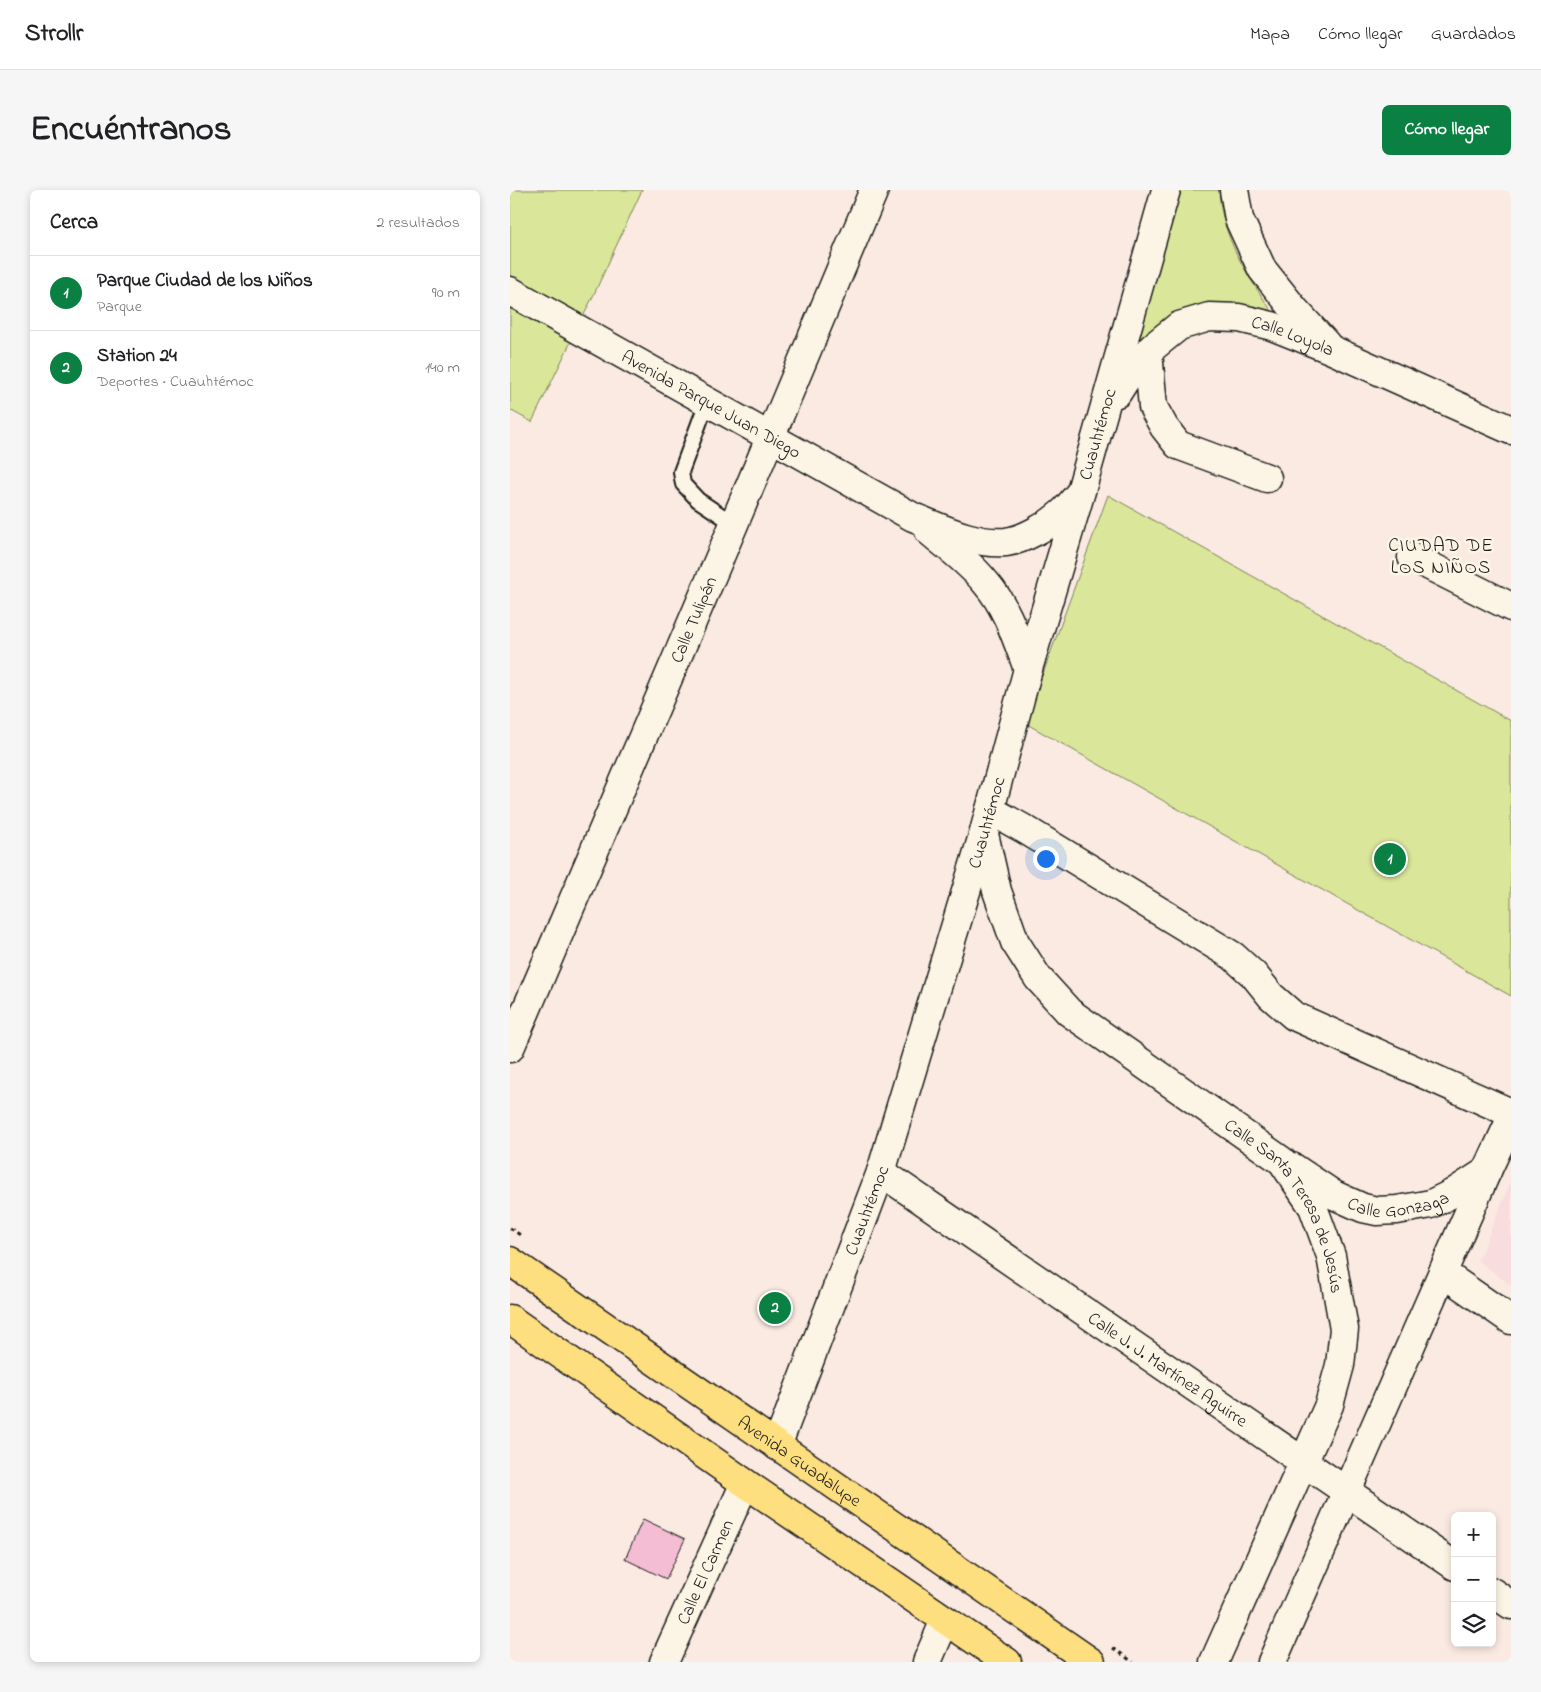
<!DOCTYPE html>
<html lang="es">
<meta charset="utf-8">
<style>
:root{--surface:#fff;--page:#f6f6f6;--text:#202124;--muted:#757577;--line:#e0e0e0;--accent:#0b8043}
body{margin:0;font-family:"Indie Flower",sans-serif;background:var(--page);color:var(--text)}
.controls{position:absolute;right:15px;bottom:15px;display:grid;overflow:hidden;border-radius:8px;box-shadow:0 2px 8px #0003}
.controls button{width:45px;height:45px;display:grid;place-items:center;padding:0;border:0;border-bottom:1px solid var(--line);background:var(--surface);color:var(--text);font:25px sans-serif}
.you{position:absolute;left:535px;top:668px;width:18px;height:18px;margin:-12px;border:4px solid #fff;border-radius:50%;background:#1a73e8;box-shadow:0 0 0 8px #1a73e833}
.badge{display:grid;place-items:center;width:32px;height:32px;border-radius:50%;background:var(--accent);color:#fff;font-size:16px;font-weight:700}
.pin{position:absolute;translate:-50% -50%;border:2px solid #fff;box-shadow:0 1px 5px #0006}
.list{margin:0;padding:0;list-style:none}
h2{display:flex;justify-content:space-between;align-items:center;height:65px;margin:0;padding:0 20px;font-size:21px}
h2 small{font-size:16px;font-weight:400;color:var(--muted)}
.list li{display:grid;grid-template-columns:32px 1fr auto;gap:15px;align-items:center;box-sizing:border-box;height:75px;padding:0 20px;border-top:1px solid var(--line)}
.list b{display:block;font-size:19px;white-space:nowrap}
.list p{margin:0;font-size:16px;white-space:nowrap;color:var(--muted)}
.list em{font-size:16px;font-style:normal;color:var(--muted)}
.icon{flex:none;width:28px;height:28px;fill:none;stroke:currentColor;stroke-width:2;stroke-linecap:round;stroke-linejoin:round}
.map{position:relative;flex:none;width:1001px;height:1472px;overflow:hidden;border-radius:8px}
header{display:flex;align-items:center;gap:30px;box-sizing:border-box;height:70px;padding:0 25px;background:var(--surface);border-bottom:1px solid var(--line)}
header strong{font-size:24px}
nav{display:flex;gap:28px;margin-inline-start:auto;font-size:18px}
.intro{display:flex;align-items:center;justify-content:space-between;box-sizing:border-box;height:120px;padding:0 30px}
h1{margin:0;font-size:35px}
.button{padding:12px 22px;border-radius:8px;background:var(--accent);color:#fff;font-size:18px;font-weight:700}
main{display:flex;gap:30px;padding:0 30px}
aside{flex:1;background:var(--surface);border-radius:8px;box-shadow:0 2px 8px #0003}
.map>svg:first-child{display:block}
.built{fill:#f8dcde}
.green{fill:#dae699;stroke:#7b815a}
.building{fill:#f4bdd4;stroke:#1c1c1c}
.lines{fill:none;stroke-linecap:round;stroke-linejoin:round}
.service-casing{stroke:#1c1c1c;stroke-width:18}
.minor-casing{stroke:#1c1c1c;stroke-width:31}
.primary-casing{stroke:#1c1c1c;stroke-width:31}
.path{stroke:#1c1c1c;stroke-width:3;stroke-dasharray:4 4;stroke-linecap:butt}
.service{stroke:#fcf5e5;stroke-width:14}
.minor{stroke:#fcf5e5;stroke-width:28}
.primary{stroke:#fedf80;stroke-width:28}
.labels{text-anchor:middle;stroke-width:5;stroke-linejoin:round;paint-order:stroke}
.street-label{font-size:18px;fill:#1c1c1c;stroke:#fcf5e5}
.neighbourhood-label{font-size:19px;letter-spacing:1px;fill:#1c1c1c;stroke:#fcf5e5}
</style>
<header>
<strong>Strollr</strong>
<nav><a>Mapa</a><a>Cómo llegar</a><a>Guardados</a></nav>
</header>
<div class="intro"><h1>Encuéntranos</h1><a class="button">Cómo llegar</a></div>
<main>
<aside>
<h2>Cerca<small>2 resultados</small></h2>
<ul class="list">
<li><span class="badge">1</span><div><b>Parque Ciudad de los Niños</b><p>Parque</p></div><em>90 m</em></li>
<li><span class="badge">2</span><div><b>Station 24</b><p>Deportes · Cuauhtémoc</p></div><em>140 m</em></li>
</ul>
</aside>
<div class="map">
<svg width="1001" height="1472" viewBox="0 0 1001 1472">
<rect width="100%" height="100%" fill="#faeae2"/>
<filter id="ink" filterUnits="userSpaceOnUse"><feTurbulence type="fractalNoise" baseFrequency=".02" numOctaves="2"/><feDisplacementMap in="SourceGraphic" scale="10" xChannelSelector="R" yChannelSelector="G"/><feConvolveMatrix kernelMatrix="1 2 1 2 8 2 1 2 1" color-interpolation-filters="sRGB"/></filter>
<g filter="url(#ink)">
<!-- built -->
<polygon class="built" points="1001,991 1001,1095 968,1071"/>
<!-- green -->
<g class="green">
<polygon points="0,0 132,0 85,102 22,232 0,220"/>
<path d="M 665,0 L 709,0 C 711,45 736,84 761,120 L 756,127 L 631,155 L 623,150 Z"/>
<polygon points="598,305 1001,531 1001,806 515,533"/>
</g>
<!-- building -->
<polygon class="building" points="133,1329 175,1349 156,1389 115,1369"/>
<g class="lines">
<defs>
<polyline id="service" points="197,212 171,282 173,294 188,310 224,334"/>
<g id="minor">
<polyline points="724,0 729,29 752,79 784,119 816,154"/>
<path id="s1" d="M 0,101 L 403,327 C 432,338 464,355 496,352 C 513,350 537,336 551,324 C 557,319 563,311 569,304"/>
<polyline points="638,162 643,217 654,237 668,255 757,288"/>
<path id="s2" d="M 607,203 L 625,175 L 643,157 L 669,136 L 699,127 L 729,128 L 762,136 L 820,159 L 1001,240"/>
<path d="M 419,341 C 439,358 460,373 476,393 C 497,417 507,450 518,479"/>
<polyline points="902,367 1001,417"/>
<polyline points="480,620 516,640 723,766 744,785 761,806 784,826 1001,923"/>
<path id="s3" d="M 474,644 L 487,701 L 505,752 L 528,788 L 559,822 L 772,971 L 803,1017 L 821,1066 L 834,1139 L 830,1175 L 819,1215 L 704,1472"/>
<path id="s4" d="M 0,858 L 224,334 L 364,0"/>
<path id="s5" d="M 782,977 L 824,1005 L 853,1018 L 867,1021 L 887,1020 L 921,1014 L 943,1003 L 977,981"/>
<path id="s6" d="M 371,982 L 945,1376"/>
<polyline points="933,1083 1001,1130"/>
<path id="s7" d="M 267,1256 L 371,982 L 474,642 L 518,479 L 571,301 L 656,0"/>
<polyline points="982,1402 1001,1415"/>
<path id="s8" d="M 154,1472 L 235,1293"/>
<polyline points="417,1472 435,1430"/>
<polyline points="762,1472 977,981 1001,929"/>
</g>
<g id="primary">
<path id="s9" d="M 0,1071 L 581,1472"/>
<polyline points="0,1129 235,1293 497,1472"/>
</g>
</defs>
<!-- service casing -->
<use href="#service" class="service-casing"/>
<!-- minor casing -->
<use href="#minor" class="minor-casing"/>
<!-- primary casing -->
<use href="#primary" class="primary-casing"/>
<!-- path -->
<g class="path">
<polyline points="0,1038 13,1047"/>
<polyline points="603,1458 623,1472"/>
</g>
<!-- service -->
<use href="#service" class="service"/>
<!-- minor -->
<use href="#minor" class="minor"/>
<!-- primary -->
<use href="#primary" class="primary"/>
</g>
</g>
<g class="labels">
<!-- street labels -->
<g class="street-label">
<text dy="6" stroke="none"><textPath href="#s2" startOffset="210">Calle Loyola</textPath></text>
<text dy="6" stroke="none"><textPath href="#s1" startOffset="231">Avenida Parque Juan Diego</textPath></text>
<text dy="6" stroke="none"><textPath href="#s7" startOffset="1062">Cuauhtémoc</textPath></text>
<text dy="6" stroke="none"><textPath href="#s4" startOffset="466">Calle Tulipán</textPath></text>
<text dy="6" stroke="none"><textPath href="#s7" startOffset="658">Cuauhtémoc</textPath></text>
<text dy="6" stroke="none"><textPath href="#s5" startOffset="118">Calle Gonzaga</textPath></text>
<text dy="6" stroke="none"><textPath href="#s7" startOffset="252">Cuauhtémoc</textPath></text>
<text dy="6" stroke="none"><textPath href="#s3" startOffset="500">Calle Santa Teresa de Jesús</textPath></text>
<text dy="6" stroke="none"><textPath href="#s6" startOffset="348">Calle J. J. Martínez Aguirre</textPath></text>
<text dy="6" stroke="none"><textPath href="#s9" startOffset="352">Avenida Guadalupe</textPath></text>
<text dy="6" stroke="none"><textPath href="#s8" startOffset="99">Calle El Carmen</textPath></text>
</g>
<!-- neighbourhood labels -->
<g class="neighbourhood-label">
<text x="931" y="361">CIUDAD DE<tspan x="931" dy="22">LOS NIÑOS</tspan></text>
</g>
</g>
</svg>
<div class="controls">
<button>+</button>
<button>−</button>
<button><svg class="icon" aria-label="layers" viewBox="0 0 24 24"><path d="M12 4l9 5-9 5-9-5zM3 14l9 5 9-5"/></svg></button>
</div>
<div class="you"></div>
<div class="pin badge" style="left:880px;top:669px">1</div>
<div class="pin badge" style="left:265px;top:1118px">2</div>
</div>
</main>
